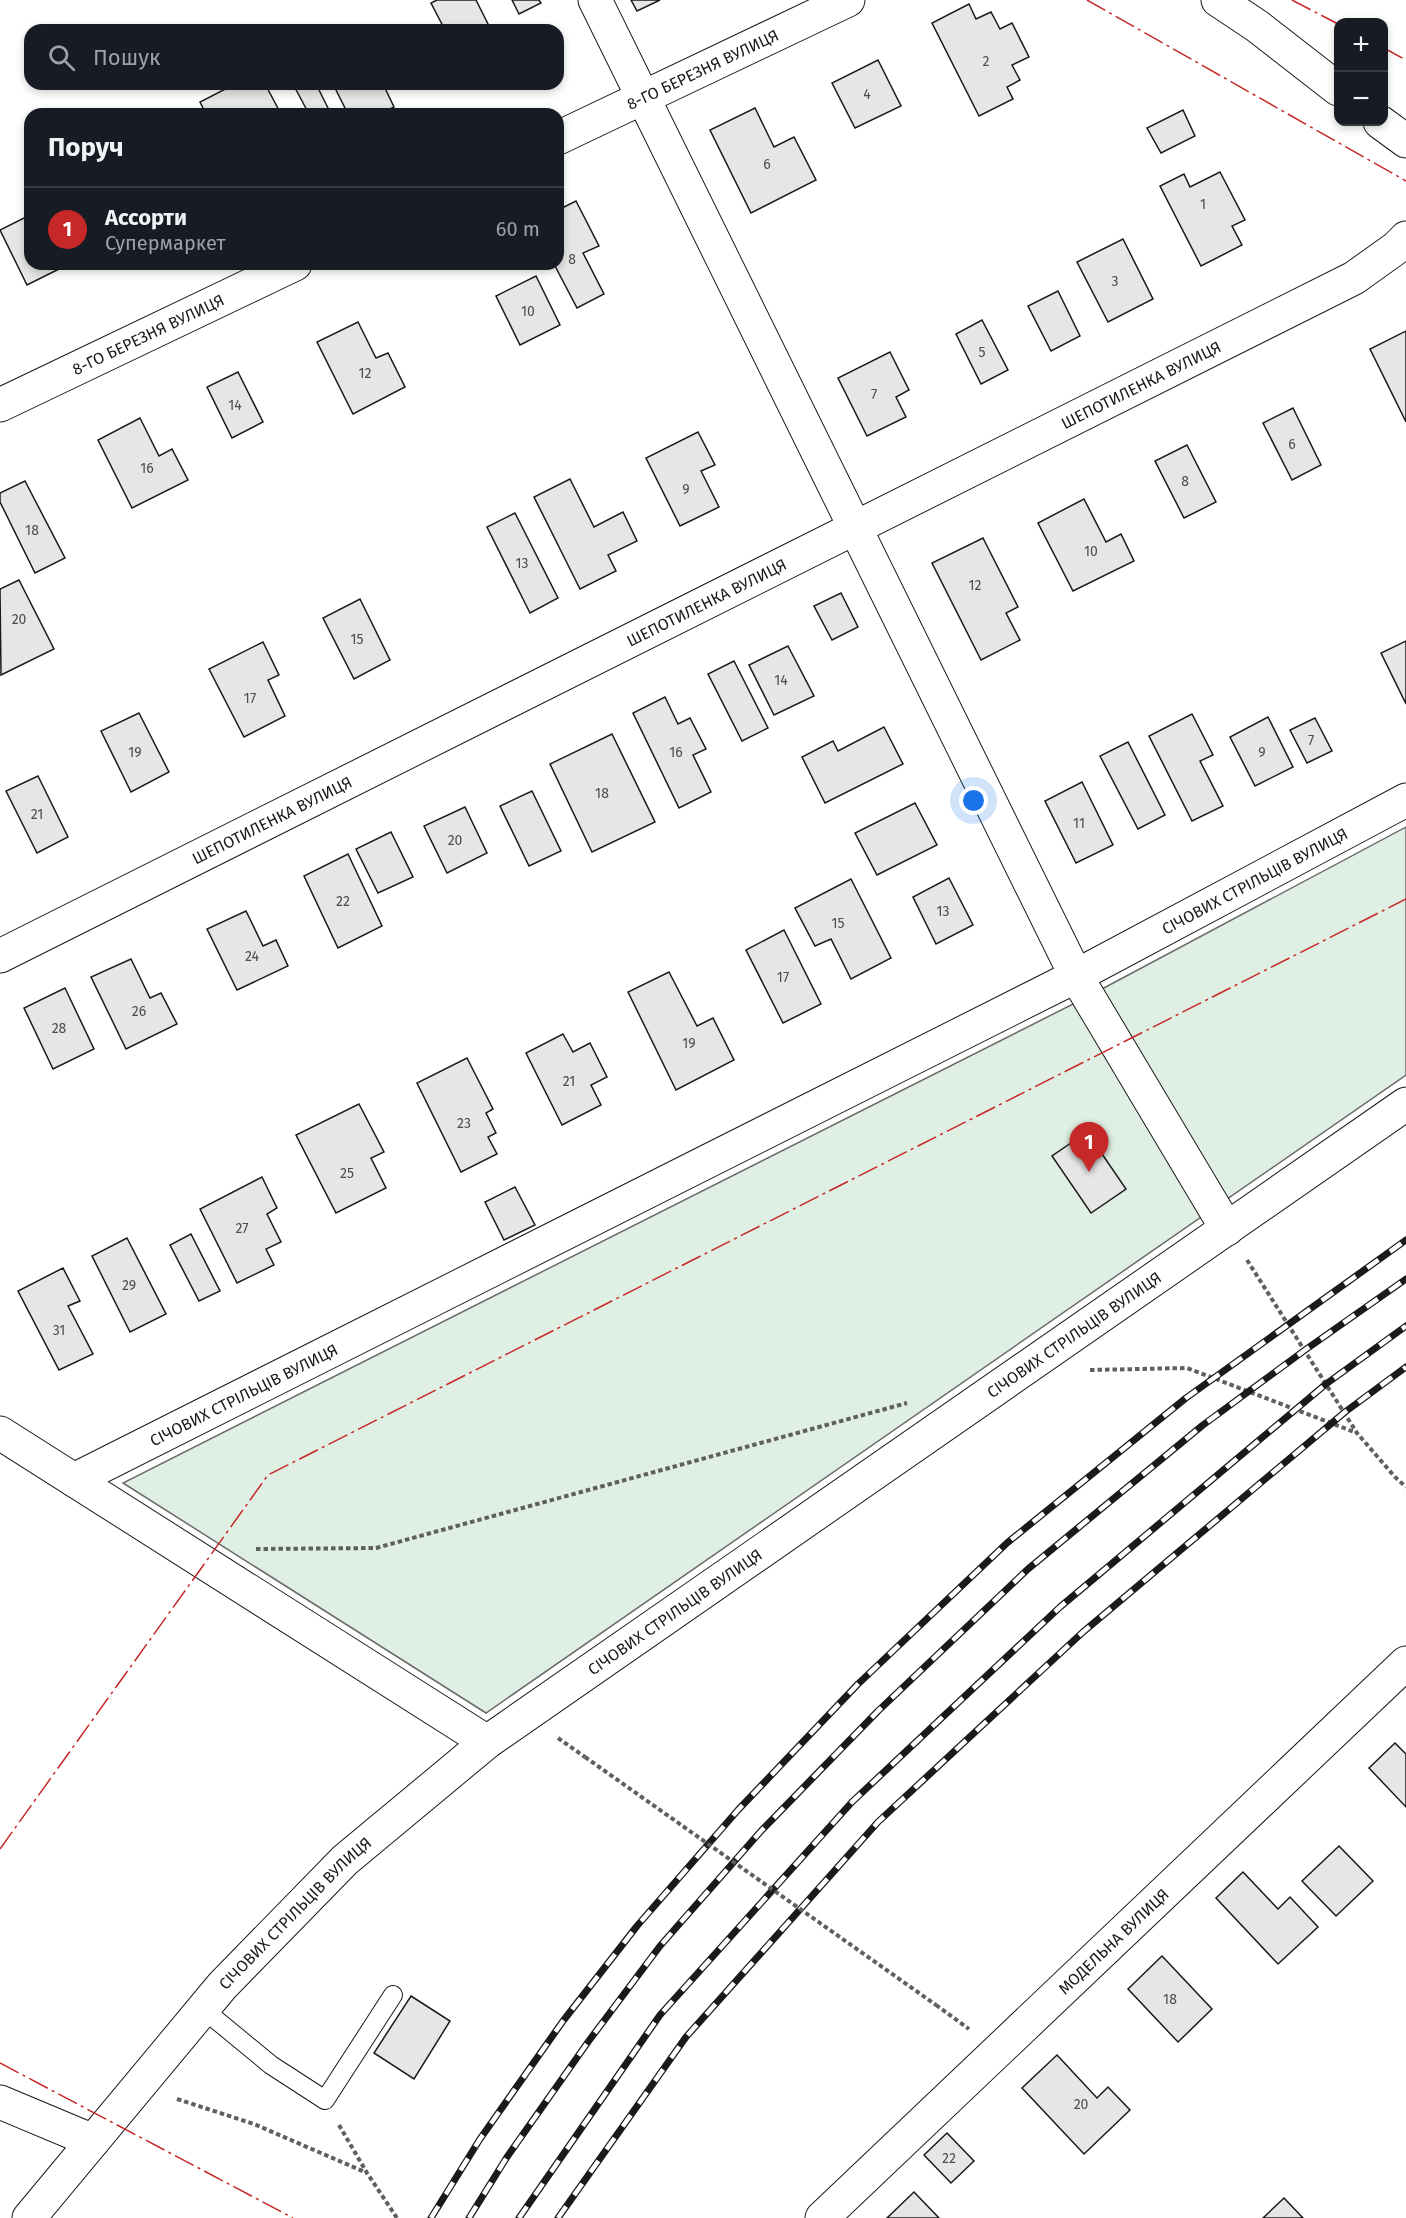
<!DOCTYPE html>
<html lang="uk">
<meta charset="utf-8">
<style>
:root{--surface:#171b24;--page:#20242c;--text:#f1f3f6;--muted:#9ea1a6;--line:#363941;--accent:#c62828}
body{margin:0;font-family:"Fira Sans",sans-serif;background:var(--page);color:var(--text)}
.controls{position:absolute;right:18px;top:18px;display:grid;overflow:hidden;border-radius:12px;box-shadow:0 3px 9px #0003}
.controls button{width:54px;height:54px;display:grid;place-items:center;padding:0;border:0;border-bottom:2px solid var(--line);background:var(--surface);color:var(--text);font:30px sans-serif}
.you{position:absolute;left:974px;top:801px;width:21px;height:21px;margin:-15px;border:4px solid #fff;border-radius:50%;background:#1a73e8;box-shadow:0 0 0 9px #1a73e833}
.badge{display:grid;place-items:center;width:39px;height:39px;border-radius:50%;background:var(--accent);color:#fff;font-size:20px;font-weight:700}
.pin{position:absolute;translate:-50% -50px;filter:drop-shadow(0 2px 3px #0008)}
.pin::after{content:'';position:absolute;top:32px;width:21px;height:18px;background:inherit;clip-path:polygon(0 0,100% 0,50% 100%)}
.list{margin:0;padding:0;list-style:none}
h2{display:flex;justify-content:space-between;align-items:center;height:78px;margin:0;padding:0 24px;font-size:26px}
h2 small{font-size:20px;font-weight:400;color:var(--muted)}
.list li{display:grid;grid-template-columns:39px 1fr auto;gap:18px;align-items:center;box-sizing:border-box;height:84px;padding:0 24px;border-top:2px solid var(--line)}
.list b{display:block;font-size:22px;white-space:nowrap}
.list p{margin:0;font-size:20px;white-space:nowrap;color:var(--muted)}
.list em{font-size:20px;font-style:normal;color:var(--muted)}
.icon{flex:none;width:33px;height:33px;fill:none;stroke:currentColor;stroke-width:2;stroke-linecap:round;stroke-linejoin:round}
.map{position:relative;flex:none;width:1406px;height:2218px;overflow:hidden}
.search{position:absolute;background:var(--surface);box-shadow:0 3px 9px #0003;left:24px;top:24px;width:540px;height:66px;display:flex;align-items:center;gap:15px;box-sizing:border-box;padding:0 21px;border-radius:18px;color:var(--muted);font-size:22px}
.panel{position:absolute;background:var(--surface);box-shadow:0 3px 9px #0003;left:24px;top:108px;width:540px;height:162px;border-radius:18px}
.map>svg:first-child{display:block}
.green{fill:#e0efe3;stroke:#6a6a6a;stroke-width:1.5}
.building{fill:#e6e6e6;stroke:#1a1a1a;stroke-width:1.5}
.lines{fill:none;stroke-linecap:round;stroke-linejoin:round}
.service-casing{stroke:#1a1a1a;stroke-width:20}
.minor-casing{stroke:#1a1a1a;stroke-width:35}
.tertiary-casing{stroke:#1a1a1a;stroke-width:35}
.path{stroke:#5f5f5f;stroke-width:4;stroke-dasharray:4.5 3;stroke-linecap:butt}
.service{stroke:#fff;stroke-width:18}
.minor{stroke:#fff;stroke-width:33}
.tertiary{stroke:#fff;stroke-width:33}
.rail-casing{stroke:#1a1a1a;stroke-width:7}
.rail{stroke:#fff;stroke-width:4.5;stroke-dasharray:14;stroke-linecap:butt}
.path-bridge{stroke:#5f5f5f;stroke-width:4;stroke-dasharray:4.5 3;stroke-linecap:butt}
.power{stroke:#c62828;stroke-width:1.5;stroke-dasharray:21 4.5 3 4.5;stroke-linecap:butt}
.labels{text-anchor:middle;stroke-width:4.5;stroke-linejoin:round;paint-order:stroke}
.number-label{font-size:14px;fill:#4d4d4d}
.street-label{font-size:16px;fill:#1a1a1a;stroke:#fff}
</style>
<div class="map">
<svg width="1406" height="2218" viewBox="0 0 1406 2218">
<rect width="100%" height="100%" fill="#fff"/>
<!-- green -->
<polygon class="green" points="1406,827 1406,1075 486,1713 123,1483 1087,997"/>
<!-- building -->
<g class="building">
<polygon points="437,0 476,0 491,30 445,30 431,3"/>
<polygon points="512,0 539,0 541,3 519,14"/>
<polygon points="631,0 660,0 637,11"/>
<polygon points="969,4 976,19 991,12 1000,29 1012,23 1029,57 1012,65 1020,80 1007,87 1013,99 979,116 932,23"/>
<polygon points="878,60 901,106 855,128 832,83"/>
<polygon points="235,84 265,84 281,114 206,114 200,102"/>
<polygon points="293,84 316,84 330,112 309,114"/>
<polygon points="333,84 383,84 394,107 380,114 348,114"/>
<polygon points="755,108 774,147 794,137 816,180 751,213 710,130"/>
<polygon points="1183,110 1195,136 1161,153 1147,128"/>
<polygon points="1220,172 1245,220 1232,226 1242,245 1201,266 1160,186 1184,174 1190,187"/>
<polygon points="576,201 599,246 583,253 604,294 577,308 554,264 558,264 558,210"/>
<polygon points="30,215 30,264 67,265 27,285 0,230"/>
<polygon points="1123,239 1153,299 1108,322 1077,262"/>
<polygon points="536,276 560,325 520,345 496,296"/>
<polygon points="1058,291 1080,336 1051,351 1028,306"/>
<polygon points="982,320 1008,370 981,384 956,334"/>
<polygon points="358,322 376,358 388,353 405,387 353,414 317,342"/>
<polygon points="1406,331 1406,422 1370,349"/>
<polygon points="890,352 909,390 896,397 906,417 867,436 838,378"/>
<polygon points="238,372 263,422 232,438 207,387"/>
<polygon points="1293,408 1321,465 1292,480 1263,423"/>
<polygon points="140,418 159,456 172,449 188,480 132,508 98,440"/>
<polygon points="698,432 715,465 701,471 719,507 680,526 646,458"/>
<polygon points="1187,445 1216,502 1184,518 1155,461"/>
<polygon points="570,479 594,527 623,512 637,541 608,555 616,571 580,589 534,497"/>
<polygon points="25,481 65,558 35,573 0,502 0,493"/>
<polygon points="1084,499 1106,542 1121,534 1134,561 1073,591 1038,523"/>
<polygon points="515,513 558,598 530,613 487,527"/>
<polygon points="983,538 1018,607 1006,613 1020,640 981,660 932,563"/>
<polygon points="19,580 54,649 1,675 0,589"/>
<polygon points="841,593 858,627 832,640 814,606"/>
<polygon points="360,599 390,660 354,679 323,618"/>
<polygon points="1406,641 1406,704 1381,653"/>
<polygon points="263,642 279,675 268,680 285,716 244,737 209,669"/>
<polygon points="788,646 814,696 774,715 749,665"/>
<polygon points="734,661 768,728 742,741 708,674"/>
<polygon points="665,697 678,724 690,718 706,749 693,755 711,792 679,808 633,713"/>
<polygon points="139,713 169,772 131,792 101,731"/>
<polygon points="1192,714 1213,755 1200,761 1223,806 1192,821 1149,736"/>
<polygon points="1268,717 1293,767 1255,786 1230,737"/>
<polygon points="1315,718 1332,751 1307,763 1290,730"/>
<polygon points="884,727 903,764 825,803 802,757 833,741 838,751"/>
<polygon points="612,734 655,822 592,852 550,764"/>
<polygon points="1128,742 1165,815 1138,829 1100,756"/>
<polygon points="38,776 68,837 37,853 6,791"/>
<polygon points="1082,782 1113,845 1076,863 1045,801"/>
<polygon points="532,791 561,851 529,866 500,806"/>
<polygon points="915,803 937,845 877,875 855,833"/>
<polygon points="465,807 487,853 447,873 424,826"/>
<polygon points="391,832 413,877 378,893 356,849"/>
<polygon points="348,854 382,926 338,948 304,876"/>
<polygon points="949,878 973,925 936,944 913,897"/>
<polygon points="851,879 891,958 851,979 831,939 815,946 795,908"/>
<polygon points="246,911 263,946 276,940 288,966 237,990 207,929"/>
<polygon points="784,930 821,1004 783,1023 746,950"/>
<polygon points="131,959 150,998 161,993 177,1024 126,1049 91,977"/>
<polygon points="669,972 697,1026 713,1018 734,1060 676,1090 628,992"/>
<polygon points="65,988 94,1049 53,1069 24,1008"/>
<polygon points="563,1034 573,1052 590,1043 607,1077 591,1085 601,1105 562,1125 526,1053"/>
<polygon points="467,1058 493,1109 486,1113 496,1133 488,1137 497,1154 461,1172 417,1083"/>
<polygon points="359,1104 384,1152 371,1158 386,1188 336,1213 296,1135"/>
<polygon points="1087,1132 1126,1189 1091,1213 1052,1156"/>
<polygon points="262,1177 277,1208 267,1214 281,1242 266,1249 274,1265 237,1283 200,1209"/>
<polygon points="515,1187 535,1225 504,1240 485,1202"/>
<polygon points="191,1234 220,1291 199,1301 170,1245"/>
<polygon points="127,1238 166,1314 130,1332 92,1256"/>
<polygon points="63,1268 80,1301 68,1306 93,1354 59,1370 18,1291"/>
<polygon points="1395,1743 1406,1754 1406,1807 1369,1768"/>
<polygon points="1339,1846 1373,1881 1336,1916 1302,1881"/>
<polygon points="1243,1872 1278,1909 1290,1897 1318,1927 1278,1964 1216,1898"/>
<polygon points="1162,1956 1212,2009 1178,2042 1128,1989"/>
<polygon points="411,1996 450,2021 414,2079 374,2053"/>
<polygon points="1057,2055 1097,2098 1108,2087 1130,2110 1084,2154 1022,2088"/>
<polygon points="947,2133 974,2161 951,2183 924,2155"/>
<polygon points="914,2192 939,2218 887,2218"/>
<polygon points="1284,2198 1303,2218 1263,2218"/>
</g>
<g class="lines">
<defs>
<polyline id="service" points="203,2009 271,2065 325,2100 393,1995"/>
<g id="minor">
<polyline points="595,0 1076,976 1227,1229"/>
<polyline points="1218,0 1257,26 1338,89"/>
<polyline points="1380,122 1406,141"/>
<path id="s1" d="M 558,138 L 848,0"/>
<path id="s2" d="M 0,405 L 295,264"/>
<path id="s3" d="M 0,956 L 1354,278 L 1396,248 L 1406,238"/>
<polyline points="0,1433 487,1742"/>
<path id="s4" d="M 74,1480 L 1076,976 L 1406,800"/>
<path id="s5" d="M 822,2218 L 1406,1663"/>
</g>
<g id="tertiary">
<polyline points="0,2102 93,2141"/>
<path id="s6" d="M 29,2218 L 222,1986 L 345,1860 L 487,1742 L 1406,1104"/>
</g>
</defs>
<!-- service casing -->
<use href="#service" class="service-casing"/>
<!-- minor casing -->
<use href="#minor" class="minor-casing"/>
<!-- tertiary casing -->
<use href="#tertiary" class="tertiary-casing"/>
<!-- path -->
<g class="path">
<polyline points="1247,1260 1357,1433 1395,1477 1406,1487"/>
<polyline points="1090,1370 1187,1368 1357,1433"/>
<polyline points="256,1549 376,1548 907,1403"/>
<polyline points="558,1738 585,1757"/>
<polyline points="936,2005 969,2029"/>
<polyline points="177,2099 254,2124 367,2173"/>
<polyline points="339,2125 367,2173 397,2218"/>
</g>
<!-- service -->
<use href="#service" class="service"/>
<!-- minor -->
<use href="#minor" class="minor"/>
<!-- tertiary -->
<use href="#tertiary" class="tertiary"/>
<defs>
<g id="rail">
<polyline points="431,2218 480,2139 563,2021 637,1926 738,1810 858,1684 1007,1543 1186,1398 1406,1240"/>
<polyline points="469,2218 507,2157 588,2042 660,1946 761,1831 878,1711 1028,1569 1203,1425 1305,1350 1406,1279"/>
<polyline points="519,2218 660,2015 852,1802 1060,1607 1326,1384 1406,1326"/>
<polyline points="558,2218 686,2037 878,1822 1083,1632 1345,1412 1406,1367"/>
</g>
</defs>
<!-- rail casing -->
<use href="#rail" class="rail-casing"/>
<!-- rail -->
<use href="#rail" class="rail"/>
<!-- path-bridge -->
<polyline class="path-bridge" points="585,1757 936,2005"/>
<!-- power -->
<g class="power">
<polyline points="1087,0 1406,181"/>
<polyline points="1292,0 1338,24"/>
<polyline points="1384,48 1406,60"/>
<polyline points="0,1849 268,1475 1406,899"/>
<polyline points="0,2063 293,2218"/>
</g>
</g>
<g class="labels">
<!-- number labels -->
<g class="number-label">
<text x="986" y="66">2</text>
<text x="867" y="99">4</text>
<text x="767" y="169">6</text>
<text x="1203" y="209">1</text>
<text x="572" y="264">8</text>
<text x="1115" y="286">3</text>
<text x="528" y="316">10</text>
<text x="982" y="357">5</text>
<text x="365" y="378">12</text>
<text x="874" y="399">7</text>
<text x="235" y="410">14</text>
<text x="1292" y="449">6</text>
<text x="147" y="473">16</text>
<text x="1185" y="486">8</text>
<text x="686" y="494">9</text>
<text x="32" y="535">18</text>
<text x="1091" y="556">10</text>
<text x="522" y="568">13</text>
<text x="975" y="590">12</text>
<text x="19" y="624">20</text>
<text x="357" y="644">15</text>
<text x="781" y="685">14</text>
<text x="250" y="703">17</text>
<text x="1311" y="745">7</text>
<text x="135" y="757">19</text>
<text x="676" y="757">16</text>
<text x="1262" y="757">9</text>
<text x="602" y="798">18</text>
<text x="37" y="819">21</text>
<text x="1079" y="828">11</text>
<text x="455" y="845">20</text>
<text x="343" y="906">22</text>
<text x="943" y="916">13</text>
<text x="838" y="928">15</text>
<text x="252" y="961">24</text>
<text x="783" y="982">17</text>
<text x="139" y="1016">26</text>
<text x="59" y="1033">28</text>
<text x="689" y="1048">19</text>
<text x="569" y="1086">21</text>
<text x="464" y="1128">23</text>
<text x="347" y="1178">25</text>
<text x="242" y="1233">27</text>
<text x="129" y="1290">29</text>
<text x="59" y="1335">31</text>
<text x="1170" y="2004">18</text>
<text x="1081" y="2109">20</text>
<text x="949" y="2163">22</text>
</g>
<!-- street labels -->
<g class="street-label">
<text dy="6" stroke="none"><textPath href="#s1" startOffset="160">8-ГО БЕРЕЗНЯ ВУЛИЦЯ</textPath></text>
<text dy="6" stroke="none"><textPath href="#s2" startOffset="164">8-ГО БЕРЕЗНЯ ВУЛИЦЯ</textPath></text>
<text dy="6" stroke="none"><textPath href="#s3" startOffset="1276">ШЕПОТИЛЕНКА ВУЛИЦЯ</textPath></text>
<text dy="6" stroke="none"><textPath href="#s3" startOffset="790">ШЕПОТИЛЕНКА ВУЛИЦЯ</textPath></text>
<text dy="6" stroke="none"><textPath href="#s3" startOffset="304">ШЕПОТИЛЕНКА ВУЛИЦЯ</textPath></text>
<text dy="6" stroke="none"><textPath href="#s4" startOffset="1324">СІЧОВИХ СТРІЛЬЦІВ ВУЛИЦЯ</textPath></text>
<text dy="6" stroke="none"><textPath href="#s6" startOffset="1377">СІЧОВИХ СТРІЛЬЦІВ ВУЛИЦЯ</textPath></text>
<text dy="6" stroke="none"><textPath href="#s4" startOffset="190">СІЧОВИХ СТРІЛЬЦІВ ВУЛИЦЯ</textPath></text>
<text dy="6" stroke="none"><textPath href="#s6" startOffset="891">СІЧОВИХ СТРІЛЬЦІВ ВУЛИЦЯ</textPath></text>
<text dy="6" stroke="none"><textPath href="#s6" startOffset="405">СІЧОВИХ СТРІЛЬЦІВ ВУЛИЦЯ</textPath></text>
<text dy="6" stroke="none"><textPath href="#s5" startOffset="402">МОДЕЛЬНА ВУЛИЦЯ</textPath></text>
</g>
</g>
</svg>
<div class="controls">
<button>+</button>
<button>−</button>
</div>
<div class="you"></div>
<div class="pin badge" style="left:1089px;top:1172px">1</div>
<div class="search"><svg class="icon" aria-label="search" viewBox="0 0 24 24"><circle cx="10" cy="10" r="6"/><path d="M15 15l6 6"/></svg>Пошук</div>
<section class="panel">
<h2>Поруч<small></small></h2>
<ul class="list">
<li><span class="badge">1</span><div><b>Ассорти</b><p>Супермаркет</p></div><em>60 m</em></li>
</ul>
</section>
</div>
